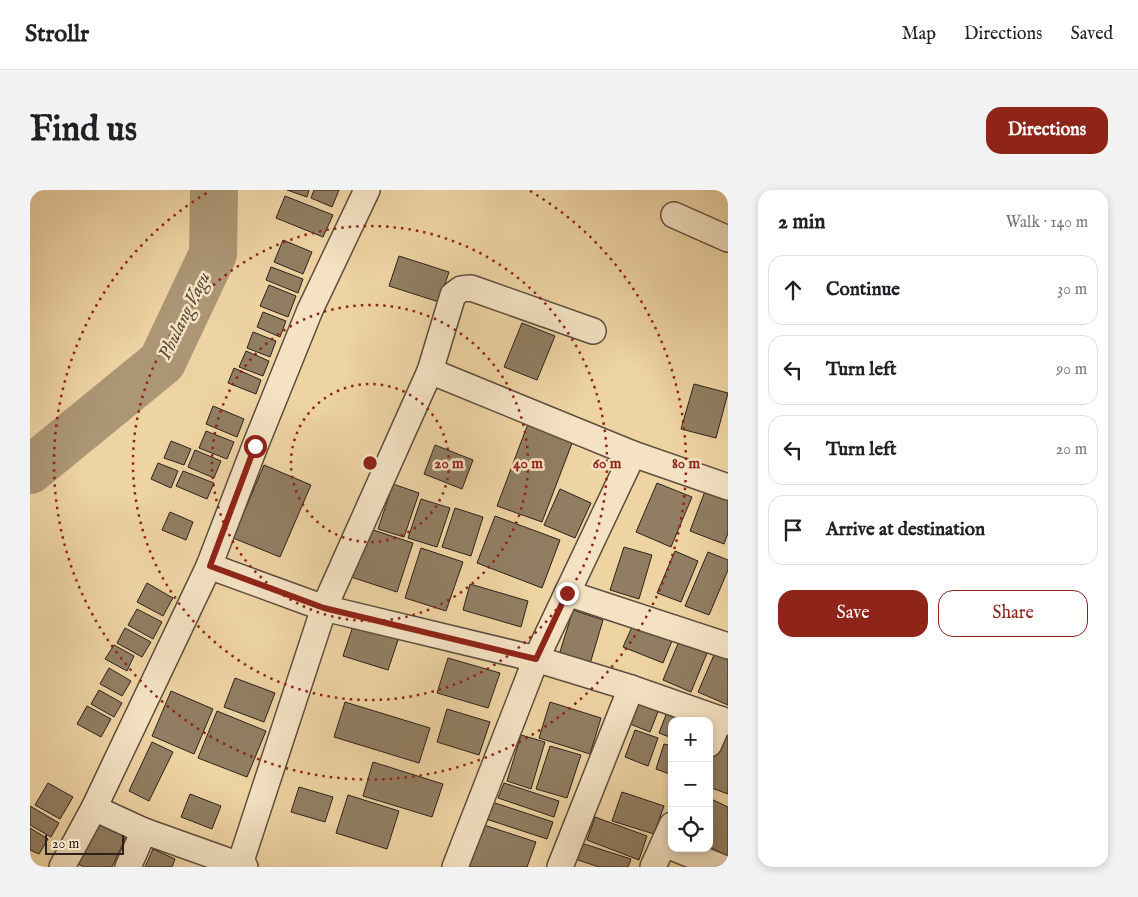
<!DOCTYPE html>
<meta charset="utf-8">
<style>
:root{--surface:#fff;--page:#f2f2f2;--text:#202124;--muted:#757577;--line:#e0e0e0;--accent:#8f2418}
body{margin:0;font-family:"IM FELL English",serif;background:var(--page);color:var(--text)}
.controls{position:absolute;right:15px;bottom:15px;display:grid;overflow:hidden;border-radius:10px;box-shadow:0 2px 8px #0003}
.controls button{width:45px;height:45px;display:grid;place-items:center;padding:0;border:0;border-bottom:1px solid var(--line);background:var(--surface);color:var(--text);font:25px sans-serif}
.scale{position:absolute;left:15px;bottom:12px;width:79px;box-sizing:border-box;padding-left:5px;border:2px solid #2d211b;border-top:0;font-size:14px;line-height:18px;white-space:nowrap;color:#2d211b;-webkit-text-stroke:4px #f4e2c3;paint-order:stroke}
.stop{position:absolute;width:15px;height:15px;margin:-11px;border:4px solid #8f2418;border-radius:50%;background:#fff}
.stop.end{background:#8f2418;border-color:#fff;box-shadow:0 1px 5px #0008}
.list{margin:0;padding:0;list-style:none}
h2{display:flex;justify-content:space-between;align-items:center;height:65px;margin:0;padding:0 20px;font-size:21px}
h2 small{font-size:16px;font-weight:400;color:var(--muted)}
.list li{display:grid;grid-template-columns:32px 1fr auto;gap:15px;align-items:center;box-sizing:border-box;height:70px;margin:0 10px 10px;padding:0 10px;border:1px solid var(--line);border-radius:15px}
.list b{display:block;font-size:19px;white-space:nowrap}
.list em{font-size:16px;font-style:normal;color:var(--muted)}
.actions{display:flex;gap:10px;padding:15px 20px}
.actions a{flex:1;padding:11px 0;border:1px solid var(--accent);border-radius:15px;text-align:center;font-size:18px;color:var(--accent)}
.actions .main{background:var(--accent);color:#fff}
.icon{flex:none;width:28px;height:28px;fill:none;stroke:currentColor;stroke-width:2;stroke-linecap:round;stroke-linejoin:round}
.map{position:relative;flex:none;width:698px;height:677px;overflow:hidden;border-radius:15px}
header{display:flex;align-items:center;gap:30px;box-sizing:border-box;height:70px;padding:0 25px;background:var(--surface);border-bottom:1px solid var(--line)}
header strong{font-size:24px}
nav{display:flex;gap:28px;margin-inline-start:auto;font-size:18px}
.intro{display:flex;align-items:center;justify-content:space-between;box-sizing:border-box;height:120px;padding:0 30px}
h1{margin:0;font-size:35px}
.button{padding:12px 22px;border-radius:15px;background:var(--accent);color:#fff;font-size:18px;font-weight:700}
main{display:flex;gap:30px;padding:0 30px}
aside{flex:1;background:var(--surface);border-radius:15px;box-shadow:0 2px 8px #0003}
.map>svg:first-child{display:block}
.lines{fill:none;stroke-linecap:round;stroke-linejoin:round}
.river{stroke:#ac9675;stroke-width:48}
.building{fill:#917e62;stroke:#2d211b}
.minor-casing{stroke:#5d4e3d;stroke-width:28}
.minor{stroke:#f4e2c3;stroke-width:25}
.route{stroke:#8f2418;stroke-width:6}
.ring{fill:none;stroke:#8f2418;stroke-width:2.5;stroke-dasharray:2.5 5}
.labels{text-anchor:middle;stroke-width:5;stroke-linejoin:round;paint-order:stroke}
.water-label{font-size:19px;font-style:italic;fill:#594a3a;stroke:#f4e2c3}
.centre{fill:#8f2418;stroke:#f4e2c3;stroke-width:2.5}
.ring-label{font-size:15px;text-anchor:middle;font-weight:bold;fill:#8f2418;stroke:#f4e2c3;stroke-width:5;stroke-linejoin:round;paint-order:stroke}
</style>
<header>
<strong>Strollr</strong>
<nav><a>Map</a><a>Directions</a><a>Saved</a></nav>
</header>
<div class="intro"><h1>Find us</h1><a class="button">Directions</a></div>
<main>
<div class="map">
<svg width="698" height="677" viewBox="0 0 698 677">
<rect width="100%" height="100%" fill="#eed3a3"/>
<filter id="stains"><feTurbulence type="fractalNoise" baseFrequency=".004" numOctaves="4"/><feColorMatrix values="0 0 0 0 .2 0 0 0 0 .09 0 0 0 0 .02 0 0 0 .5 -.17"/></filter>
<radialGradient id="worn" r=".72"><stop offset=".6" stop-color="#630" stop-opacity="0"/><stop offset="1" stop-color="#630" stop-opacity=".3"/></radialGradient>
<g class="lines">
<!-- river -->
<polyline class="river" points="0,280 132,172 183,64 184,0"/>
</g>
<!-- building -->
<g class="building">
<polygon points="257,0 279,0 277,7"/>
<polygon points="284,0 309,0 302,17 281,8"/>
<polygon points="255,6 303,25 293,47 246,28"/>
<polygon points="253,50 282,62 273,84 244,72"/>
<polygon points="369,66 419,82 409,112 359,96"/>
<polygon points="241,77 273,89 268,103 236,90"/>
<polygon points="239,95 266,106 258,127 230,116"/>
<polygon points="233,122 256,131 250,147 227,137"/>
<polygon points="492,133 525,146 507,190 474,177"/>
<polygon points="223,142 246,151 240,167 217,158"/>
<polygon points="216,161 239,171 233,186 209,177"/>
<polygon points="204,178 231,190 226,204 198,193"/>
<polygon points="664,194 698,203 686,248 651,239"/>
<polygon points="183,216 214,229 207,247 176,234"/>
<polygon points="499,231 544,248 512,332 467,316"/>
<polygon points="176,241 204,252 197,269 169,258"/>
<polygon points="141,251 161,259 154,275 134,268"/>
<polygon points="405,255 443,270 432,299 394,284"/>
<polygon points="165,260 191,271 184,288 158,277"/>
<polygon points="128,273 148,281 141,298 121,289"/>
<polygon points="234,275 281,295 250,367 203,348"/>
<polygon points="153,281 184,293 177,309 146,296"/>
<polygon points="627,293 662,307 641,357 606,342"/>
<polygon points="363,294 389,303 374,347 348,339"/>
<polygon points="677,296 698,304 698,343 694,354 660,341"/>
<polygon points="530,299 561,313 545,348 514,335"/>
<polygon points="391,309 420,318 407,357 378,348"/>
<polygon points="425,318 453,327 441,366 412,357"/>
<polygon points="140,322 163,332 156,350 132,340"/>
<polygon points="465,326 530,350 512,398 447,373"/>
<polygon points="337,338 383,353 367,402 321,387"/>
<polygon points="594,357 622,365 609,409 580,400"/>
<polygon points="391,358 433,372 416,421 375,408"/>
<polygon points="645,361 668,371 651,412 627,403"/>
<polygon points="678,362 698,370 698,380 679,425 655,416"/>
<polygon points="117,393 143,408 133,426 107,412"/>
<polygon points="440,394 498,411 491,437 433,420"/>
<polygon points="107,419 132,432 123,449 98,435"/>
<polygon points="543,420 573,430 560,474 529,465"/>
<polygon points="605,430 644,446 633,473 593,457"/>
<polygon points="324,433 369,447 358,480 313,466"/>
<polygon points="95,438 121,452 112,467 87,453"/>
<polygon points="652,444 680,456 661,502 633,490"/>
<polygon points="84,455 104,466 97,481 75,469"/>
<polygon points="687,458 698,463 698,515 668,502"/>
<polygon points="418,468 470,483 458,518 407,503"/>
<polygon points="79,478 101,491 92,506 70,494"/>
<polygon points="205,488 245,503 234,532 194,517"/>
<polygon points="69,500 92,513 84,527 61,514"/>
<polygon points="141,501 183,519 164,564 122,546"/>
<polygon points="611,506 631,514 620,542 600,534"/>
<polygon points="315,512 400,538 389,573 304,547"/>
<polygon points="520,512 571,528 560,564 509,548"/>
<polygon points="57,516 81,529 71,547 47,534"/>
<polygon points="639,517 674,531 642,531 642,548 629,543"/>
<polygon points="417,519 460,532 449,565 407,552"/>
<polygon points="187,521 236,541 217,587 168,568"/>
<polygon points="605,540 628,548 618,576 595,567"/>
<polygon points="698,541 698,604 679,597 679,565"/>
<polygon points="491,545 515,552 501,599 477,591"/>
<polygon points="122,552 143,562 119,611 99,601"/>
<polygon points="634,554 642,556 642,585 626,579"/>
<polygon points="520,556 551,565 537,608 506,599"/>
<polygon points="343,572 413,594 402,627 333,606"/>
<polygon points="18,593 43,607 30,629 5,615"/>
<polygon points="474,593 529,611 524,627 468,608"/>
<polygon points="269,597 303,607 295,632 261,622"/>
<polygon points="592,602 634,616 624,644 582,631"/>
<polygon points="160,604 191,616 182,639 151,627"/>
<polygon points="318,605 369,621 357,659 306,643"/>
<polygon points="679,608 698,617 698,666 679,657"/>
<polygon points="462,612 523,632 517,649 456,629"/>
<polygon points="0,616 29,633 21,647 0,635"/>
<polygon points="66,625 99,640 82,677 54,677 44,672"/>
<polygon points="565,627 617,646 609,670 557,650"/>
<polygon points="454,635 506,652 497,677 439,677"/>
<polygon points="0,638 18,649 9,664 0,660"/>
<polygon points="551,653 601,669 598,677 569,677 545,669"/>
<polygon points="123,659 145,669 142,677 115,677"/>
</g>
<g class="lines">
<defs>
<g id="minor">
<polyline points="644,25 698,49"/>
<polyline points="400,181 603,264 698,297"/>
<polyline points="179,376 294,418 506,469 603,264"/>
<polyline points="537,403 698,456"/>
<polyline points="679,554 690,529"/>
<polyline points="64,618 114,641 215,677"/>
<polyline points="644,658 691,677"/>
<polyline points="32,677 64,618 179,376 225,256 280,120 337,0"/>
<polyline points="98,677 114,641"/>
<polyline points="209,677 294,418 400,181 423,105 431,99 441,98 563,141"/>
<polyline points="425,677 506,469 601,498 698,532"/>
<polyline points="530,677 601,498"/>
<polyline points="623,677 642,635"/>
</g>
</defs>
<!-- minor casing -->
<use href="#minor" class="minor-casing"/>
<!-- minor -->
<use href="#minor" class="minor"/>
</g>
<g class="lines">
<!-- route -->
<polyline class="route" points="225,256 180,376 294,418 506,469 537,403"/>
</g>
<!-- distance rings -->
<g class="ring">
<circle cx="340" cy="273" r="79"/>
<circle cx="340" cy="273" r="158"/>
<circle cx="340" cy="273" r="237"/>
<path d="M500 1A316 316 0 1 1 180 1"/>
</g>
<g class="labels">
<!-- water labels -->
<g class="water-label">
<text transform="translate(153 125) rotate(-64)" y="7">Phulang Vagu</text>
</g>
</g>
<circle cx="340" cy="273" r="8" class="centre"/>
<g class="ring-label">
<text x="419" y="278">20 m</text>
<text x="498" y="278">40 m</text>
<text x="577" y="278">60 m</text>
<text x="656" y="278">80 m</text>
</g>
<rect width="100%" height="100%" filter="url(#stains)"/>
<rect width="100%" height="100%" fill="url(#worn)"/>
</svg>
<div class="controls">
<button>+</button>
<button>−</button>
<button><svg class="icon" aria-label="locate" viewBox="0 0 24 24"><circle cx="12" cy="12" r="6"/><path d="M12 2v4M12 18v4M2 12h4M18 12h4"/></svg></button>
</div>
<div class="scale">20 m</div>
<div class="stop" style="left:225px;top:256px"></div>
<div class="stop end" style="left:537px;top:403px"></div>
</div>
<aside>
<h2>2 min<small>Walk · 140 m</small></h2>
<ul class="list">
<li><svg class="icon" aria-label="ahead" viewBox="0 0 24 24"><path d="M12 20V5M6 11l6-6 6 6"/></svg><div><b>Continue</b></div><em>30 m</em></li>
<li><svg class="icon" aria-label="left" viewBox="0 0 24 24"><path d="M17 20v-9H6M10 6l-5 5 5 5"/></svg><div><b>Turn left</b></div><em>90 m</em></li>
<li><svg class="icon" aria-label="left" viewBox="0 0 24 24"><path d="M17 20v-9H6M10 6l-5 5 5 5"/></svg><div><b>Turn left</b></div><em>20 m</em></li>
<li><svg class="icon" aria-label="arrive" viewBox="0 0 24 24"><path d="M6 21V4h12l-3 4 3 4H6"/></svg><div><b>Arrive at destination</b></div></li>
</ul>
<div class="actions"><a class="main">Save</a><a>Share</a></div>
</aside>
</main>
